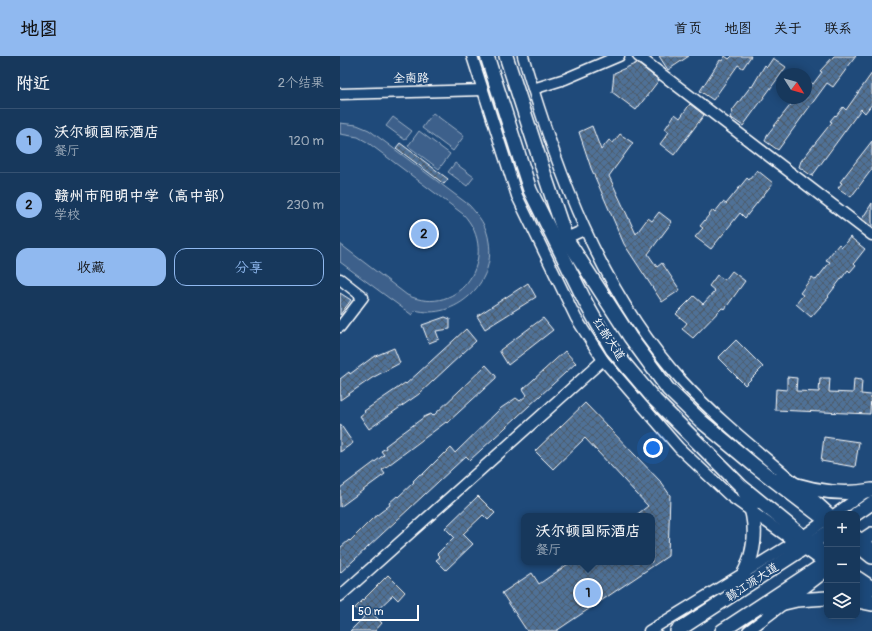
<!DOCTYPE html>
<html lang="zh">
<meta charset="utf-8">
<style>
:root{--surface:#17385c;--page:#244365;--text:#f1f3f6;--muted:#9eacbb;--line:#365272;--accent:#90b9f0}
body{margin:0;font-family:Pangolin,"LXGW WenKai TC",sans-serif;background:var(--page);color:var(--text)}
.controls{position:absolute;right:12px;bottom:12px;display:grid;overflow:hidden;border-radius:8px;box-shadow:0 2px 10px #0003}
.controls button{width:36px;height:36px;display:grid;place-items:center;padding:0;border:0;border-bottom:1px solid var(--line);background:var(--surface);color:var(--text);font:20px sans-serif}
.compass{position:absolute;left:436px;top:12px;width:36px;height:36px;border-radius:50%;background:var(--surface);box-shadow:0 2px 10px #0003;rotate:127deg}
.scale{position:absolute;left:12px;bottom:10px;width:67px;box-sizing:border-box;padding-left:4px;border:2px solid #fff;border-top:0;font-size:11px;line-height:14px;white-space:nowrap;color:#fff;-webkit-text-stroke:3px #1f4a7a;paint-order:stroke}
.you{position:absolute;left:313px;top:392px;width:14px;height:14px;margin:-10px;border:3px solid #fff;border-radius:50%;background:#1a73e8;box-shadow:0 0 0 6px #1a73e833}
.badge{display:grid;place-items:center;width:26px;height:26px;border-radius:50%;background:var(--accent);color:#111;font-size:13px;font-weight:700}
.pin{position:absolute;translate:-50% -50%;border:2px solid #fff;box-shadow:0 1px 4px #0006}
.popup{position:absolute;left:181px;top:457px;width:134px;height:52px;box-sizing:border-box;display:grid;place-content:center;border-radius:8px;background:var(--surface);filter:drop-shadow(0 1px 3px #0005);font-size:13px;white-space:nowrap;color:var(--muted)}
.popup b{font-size:15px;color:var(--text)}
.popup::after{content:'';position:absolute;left:50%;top:100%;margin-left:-8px;border:8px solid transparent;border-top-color:var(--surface)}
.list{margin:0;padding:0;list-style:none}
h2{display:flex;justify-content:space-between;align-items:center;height:52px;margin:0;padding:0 16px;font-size:17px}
h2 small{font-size:13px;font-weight:400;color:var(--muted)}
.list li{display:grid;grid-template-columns:26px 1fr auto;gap:12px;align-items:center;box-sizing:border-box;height:64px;padding:0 16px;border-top:1px solid var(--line)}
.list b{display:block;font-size:15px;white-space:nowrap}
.list p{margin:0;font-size:13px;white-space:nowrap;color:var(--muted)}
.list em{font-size:13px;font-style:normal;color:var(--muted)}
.actions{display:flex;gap:8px;padding:12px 16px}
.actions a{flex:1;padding:9px 0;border:1px solid var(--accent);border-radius:12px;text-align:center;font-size:14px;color:var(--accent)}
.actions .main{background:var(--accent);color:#111}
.icon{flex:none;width:22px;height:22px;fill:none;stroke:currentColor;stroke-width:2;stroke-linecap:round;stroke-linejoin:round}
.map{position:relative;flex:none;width:532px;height:575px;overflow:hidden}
header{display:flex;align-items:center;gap:24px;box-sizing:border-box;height:56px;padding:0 20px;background:var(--accent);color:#111}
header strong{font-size:19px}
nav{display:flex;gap:22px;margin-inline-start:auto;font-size:14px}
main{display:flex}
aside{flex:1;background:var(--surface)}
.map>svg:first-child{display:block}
.park{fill:#3c618b;stroke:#9eb0c5}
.building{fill:url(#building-cross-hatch);stroke:#fff}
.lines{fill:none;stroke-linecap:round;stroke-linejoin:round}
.minor-casing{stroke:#fff;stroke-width:13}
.major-casing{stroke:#fff;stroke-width:16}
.minor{stroke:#1f4a7a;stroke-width:10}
.major{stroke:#1f4a7a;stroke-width:13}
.labels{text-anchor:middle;stroke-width:4;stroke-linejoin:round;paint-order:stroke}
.street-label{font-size:12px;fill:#fff;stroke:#1f4a7a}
</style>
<header>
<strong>地图</strong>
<nav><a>首页</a><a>地图</a><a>关于</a><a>联系</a></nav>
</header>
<main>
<aside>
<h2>附近<small>2个结果</small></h2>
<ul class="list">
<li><span class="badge">1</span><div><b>沃尔顿国际酒店</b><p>餐厅</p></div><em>120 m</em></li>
<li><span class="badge">2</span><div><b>赣州市阳明中学（高中部）</b><p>学校</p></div><em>230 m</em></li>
</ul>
<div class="actions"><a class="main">收藏</a><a>分享</a></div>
</aside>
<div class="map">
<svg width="532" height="575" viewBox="0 0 532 575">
<defs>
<pattern id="building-cross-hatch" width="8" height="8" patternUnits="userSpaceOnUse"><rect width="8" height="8" fill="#507197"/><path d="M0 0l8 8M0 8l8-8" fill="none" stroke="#4e5b6a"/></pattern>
</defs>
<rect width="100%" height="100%" fill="#1f4a7a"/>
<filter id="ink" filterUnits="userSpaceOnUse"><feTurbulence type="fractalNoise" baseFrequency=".025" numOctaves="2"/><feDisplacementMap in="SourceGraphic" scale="8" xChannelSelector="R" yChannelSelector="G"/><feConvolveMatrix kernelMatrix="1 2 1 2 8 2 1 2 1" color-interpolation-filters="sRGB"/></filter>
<g filter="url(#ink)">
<!-- park -->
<g class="park">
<polygon points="93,57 124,80 113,95 82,72"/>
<polygon points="53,61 72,75 65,84 46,70"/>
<path d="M 0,67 L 17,69 L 29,74 L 129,149 C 139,160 147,170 149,186 C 156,227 115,265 75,254 L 72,259 L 0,206 L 0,188 L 67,239 C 120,264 162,199 123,158 L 27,86 L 18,81 L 0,78 Z"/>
<polygon points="79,75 110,98 99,113 68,90"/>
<polygon points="115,107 134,121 127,130 108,116"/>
</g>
<!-- building -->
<g class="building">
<polygon points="319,0 349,0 328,14"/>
<polygon points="385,0 389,3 392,0 411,0 403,12 398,9 373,44 360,35 380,4 382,5"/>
<polygon points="494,0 516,0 493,31 487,27 438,94 425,85 427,79 456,42 466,42 466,23 473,28 482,16 480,15"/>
<polygon points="433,2 446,11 403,70 390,61 393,56 392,55 411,30 412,31 425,9 427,11"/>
<polygon points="297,7 319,24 296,54 272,36 274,17"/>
<polygon points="532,17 532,48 525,57 521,53 472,120 459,111 461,105 492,66 490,65 495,59 496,60 503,51 506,54"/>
<polygon points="350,48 364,59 334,99 320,88 329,76 325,73 335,58 340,62"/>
<polygon points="252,70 261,94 269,84 273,87 280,78 293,87 269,120 296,178 308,162 312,165 319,156 332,166 308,198 317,211 322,207 340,234 322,246 284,188 251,112 239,76"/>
<polygon points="532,85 532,113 511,141 498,132 502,127 500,126"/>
<polygon points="60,87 108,123 104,128 56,92"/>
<polygon points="417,114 433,127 405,162 400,157 371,193 355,181 363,172 360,170 373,154 375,156 383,146 386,148 407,122 409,124"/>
<polygon points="532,147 532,171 522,163"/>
<polygon points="510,181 525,193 514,207 516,209 510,216 508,214 488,240 489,241 471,261 456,248 463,239 460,237 472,221 476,224 490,206 486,204 499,188 502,191"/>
<polygon points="392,215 405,225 385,253 382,252 353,282 342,273 347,267 336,258 354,240 363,248 375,235 369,230 377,219 385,224"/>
<polygon points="188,227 196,241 145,273 137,260"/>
<polygon points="0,237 11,244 0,259"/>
<polygon points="105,261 110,263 110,273 96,275 99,283 89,287 82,269"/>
<polygon points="203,262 213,274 168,309 160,296 160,294"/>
<polygon points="126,273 136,285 79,338 29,373 20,360 25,356 24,355 65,327 66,328"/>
<polygon points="396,284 423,311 405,329 378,302"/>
<polygon points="54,292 60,307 32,322 0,344 0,323 9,316 10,318 33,301"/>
<polygon points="225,295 236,307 130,404 126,400 0,517 0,492 9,484 10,485 32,463 50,449 49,447 57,440 58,441 74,426 73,425 80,418 82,419 104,397 105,398 111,392 115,397 161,352 176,342 180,345 187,339 183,333"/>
<polygon points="146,309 156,320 156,322 107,367 106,366 42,414 45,418 0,451 0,432 44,399 41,395 46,392 45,390 84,361 91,358 93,360"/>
<polygon points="447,321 457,322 456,335 479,336 480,322 490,322 489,336 513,337 514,323 522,324 521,338 531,339 530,358 435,354 436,333 447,334"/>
<polygon points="245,347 320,425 330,439 328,500 216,575 187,575 162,537 192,517 199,528 231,506 312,506 312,460 295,460 308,450 245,382 213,413 195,395"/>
<polygon points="0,368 13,387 0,396"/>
<polygon points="484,381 519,386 515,411 481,405"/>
<polygon points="138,440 155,457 148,464 143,459 123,478 133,488 106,514 96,504 100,501 97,498 114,481 105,472"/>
<polygon points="48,519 65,536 58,544 53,539 33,558 42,567 35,575 10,575 24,561 15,552"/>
</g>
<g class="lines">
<defs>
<g id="minor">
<polyline points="132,0 177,140 236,262 263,304 339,392 390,440 487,509"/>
<path d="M 183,0 C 217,115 260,235 342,325 C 387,374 442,413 490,458"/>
<polyline points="298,0 532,179"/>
<polyline points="193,33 225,23 279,0"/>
<polyline points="0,38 143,34"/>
<polyline points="226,182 244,174"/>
<polyline points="0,223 23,241 0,271"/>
<polyline points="495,458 527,435"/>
<polyline points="517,480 532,492"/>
<polyline points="517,532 532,544"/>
<polyline points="0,540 263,304"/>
<polyline points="309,575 456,485 487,463"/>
<polyline points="408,575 487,515"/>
</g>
<g id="major">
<polyline points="147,0 190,134 248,251 272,293 315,344 401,430 487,500"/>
<polyline points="166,0 207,126 226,182 290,281 328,333 361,365 415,410 487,465"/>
<path d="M 440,423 C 470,435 500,440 532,434"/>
<polyline points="516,458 532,447"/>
<polyline points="517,488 532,478"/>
<polyline points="517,489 532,501"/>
<polyline points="517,522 532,532"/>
<path d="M 392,536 C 416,506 422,468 403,433"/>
<polyline points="517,545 532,548"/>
<polyline points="427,551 457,544 487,542"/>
<polyline points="337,575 487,477"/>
<polyline points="382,575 487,506"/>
</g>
</defs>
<!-- minor casing -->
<use href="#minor" class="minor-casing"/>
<!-- major casing -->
<use href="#major" class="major-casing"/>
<!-- minor -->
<use href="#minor" class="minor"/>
<!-- major -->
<use href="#major" class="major"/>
</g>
</g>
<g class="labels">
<!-- street labels -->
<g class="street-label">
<text transform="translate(71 22) rotate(-1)" y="4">全南路</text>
<text transform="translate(269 283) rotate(57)" y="4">红都大道</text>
<text transform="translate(412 526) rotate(-33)" y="4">赣江源大道</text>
</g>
</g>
</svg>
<div class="controls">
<button>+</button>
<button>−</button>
<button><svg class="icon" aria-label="layers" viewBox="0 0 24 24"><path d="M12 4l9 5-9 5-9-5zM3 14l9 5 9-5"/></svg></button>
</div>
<svg class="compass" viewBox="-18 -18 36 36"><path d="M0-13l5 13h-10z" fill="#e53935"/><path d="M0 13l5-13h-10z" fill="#9eacbb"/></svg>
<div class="scale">50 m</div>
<div class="you"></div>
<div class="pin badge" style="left:248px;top:537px">1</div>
<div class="popup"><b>沃尔顿国际酒店</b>餐厅</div>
<div class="pin badge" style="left:84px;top:178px">2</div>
</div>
</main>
